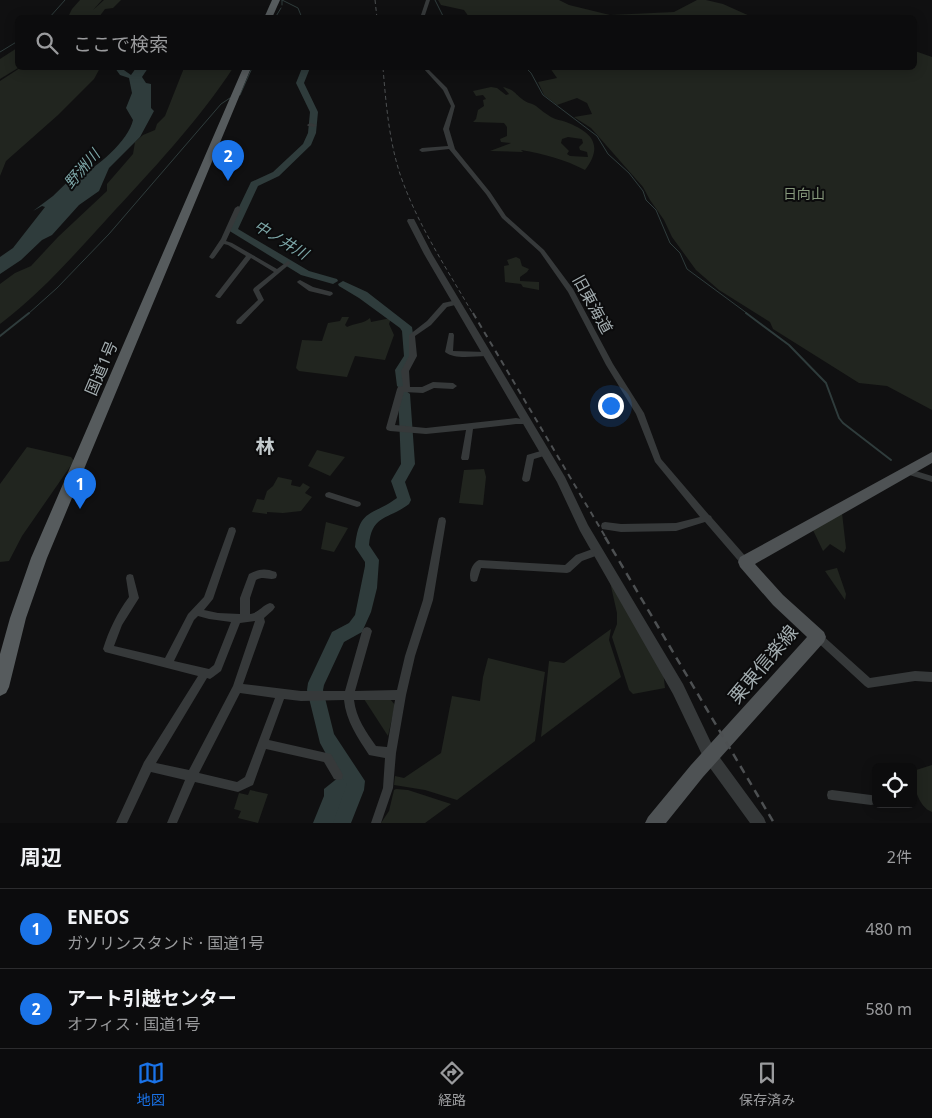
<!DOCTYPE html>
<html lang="ja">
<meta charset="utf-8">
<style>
:root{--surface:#0c0c0d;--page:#151516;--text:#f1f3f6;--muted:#9a9b9d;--line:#2c2c2e;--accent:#1a73e8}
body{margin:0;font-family:"Noto Sans","Noto Sans JP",sans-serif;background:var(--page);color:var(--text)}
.controls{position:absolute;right:15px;bottom:15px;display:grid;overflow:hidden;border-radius:8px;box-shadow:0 2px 12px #0003}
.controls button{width:45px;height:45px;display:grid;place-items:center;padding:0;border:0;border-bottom:1px solid var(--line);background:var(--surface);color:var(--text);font:25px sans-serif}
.you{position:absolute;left:610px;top:405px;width:18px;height:18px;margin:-12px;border:4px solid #fff;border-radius:50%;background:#1a73e8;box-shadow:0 0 0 8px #1a73e833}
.badge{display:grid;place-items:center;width:32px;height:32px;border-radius:50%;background:var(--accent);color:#fff;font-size:16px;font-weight:700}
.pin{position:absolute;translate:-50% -41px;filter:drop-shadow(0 1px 2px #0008)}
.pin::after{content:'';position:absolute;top:26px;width:18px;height:15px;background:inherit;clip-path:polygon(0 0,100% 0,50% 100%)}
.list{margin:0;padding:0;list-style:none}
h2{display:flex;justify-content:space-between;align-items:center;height:65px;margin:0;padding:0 20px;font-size:21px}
h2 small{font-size:16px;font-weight:400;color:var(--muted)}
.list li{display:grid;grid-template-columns:32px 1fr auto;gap:15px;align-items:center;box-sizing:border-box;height:80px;padding:0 20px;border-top:1px solid var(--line)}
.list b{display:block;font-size:19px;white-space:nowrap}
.list p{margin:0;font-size:16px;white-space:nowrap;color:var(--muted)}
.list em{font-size:16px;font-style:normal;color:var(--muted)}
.icon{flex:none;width:28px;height:28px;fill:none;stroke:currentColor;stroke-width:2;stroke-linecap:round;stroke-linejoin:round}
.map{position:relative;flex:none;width:932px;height:823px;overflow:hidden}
.search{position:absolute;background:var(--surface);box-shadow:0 2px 12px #0003;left:15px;right:15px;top:15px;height:55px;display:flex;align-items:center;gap:12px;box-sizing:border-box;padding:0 18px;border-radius:8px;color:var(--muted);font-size:19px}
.sheet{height:225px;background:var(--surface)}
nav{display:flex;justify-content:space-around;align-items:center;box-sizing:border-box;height:70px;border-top:1px solid var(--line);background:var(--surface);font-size:14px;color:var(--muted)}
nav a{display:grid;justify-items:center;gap:2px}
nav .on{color:var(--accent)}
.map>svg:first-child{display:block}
.green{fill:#21251f;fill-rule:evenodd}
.water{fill:#2f3c3c}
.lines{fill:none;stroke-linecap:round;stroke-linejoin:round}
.stream-far1{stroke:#2f3c3c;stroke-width:1}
.stream{stroke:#2f3c3c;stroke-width:2}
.river{fill:#2f3c3c;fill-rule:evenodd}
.minor{fill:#36393a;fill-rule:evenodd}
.tertiary{fill:#36393a;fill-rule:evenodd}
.primary{fill:#4e5254;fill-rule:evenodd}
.trunk{fill:#565b5d;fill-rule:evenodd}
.rail-far2{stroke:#4d5052;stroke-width:1;stroke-dasharray:4 3;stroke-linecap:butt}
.rail-far1{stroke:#4d5052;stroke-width:2;stroke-dasharray:6 5;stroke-linecap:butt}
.rail{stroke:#4d5052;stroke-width:2.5;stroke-dasharray:8 6;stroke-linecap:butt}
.labels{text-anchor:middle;stroke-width:4;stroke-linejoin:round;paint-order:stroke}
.far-park-label{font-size:14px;fill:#87997c;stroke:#0b0b0c}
.far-water-label{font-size:15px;font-style:italic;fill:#7da7a8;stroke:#0b0b0c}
.street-label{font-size:16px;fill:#a3adb0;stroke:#0b0b0c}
.quarter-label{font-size:19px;font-weight:bold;fill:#c3cacd;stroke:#0b0b0c}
.near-street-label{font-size:19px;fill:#a3adb0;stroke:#0b0b0c}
</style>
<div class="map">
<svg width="932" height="823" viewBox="0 0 932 823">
<rect width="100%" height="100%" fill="#101011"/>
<!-- green -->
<g class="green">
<polygon points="80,0 102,0 93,10 104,0 121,0 113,8 105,9 99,17 68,17 72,9"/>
<polygon points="438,0 559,0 569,5 610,15 674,12 697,0 706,0 723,4 752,17 469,17 464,10 441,5"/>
<polygon points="17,48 18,68 0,79 0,59"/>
<polygon points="915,51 932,57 932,410 887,386 859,383 773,329 770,322 719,290 696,270 672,237 664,220 650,200 643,187 591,128 574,117 592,114 587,103 577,98 557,105 544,95 538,82 557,78 550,68 914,68"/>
<polygon points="20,68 100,68 94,79 58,115 6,161 0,176 0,81"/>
<path d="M 184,68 L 189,68 L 188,70 L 198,70 L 200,68 L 233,68 C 197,123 151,171 106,220 C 73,256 40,294 0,324 L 0,284 L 15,273 L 31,266 L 58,237 L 107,191 L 107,184 L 133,154 L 135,142 L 143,135 L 155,130 L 157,124 L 165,116 Z"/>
<path d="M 491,87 L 497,88 L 506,95 L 509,94 L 503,87 C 515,90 514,93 522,99 C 526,103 532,103 536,106 C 541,110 546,114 551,117 C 556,120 561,120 566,122 C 592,132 604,145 585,170 C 564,159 544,154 521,150 L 523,152 L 490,151 L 511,143 L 501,142 L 500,139 L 507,136 L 507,127 L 504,123 L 473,122 L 476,119 L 478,110 L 484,106 L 483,100 L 486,99 L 483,95 L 476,96 L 473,91 ZM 568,137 L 582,139 L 583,143 L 579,147 L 580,150 L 587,152 L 588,157 L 570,156 L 567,154 L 569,151 L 561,143 L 562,139 Z"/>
<polygon points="516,257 520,259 522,266 529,269 527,272 520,277 520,281 539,282 539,290 523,287 521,284 505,282 504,266 509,265 507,260"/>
<path d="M 342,317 L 349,317 L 345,325 L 347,327 C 355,323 363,324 370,318 L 371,322 L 391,318 L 389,324 L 394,335 L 385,360 L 355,356 L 347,377 L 299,371 L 296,368 L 302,340 L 322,341 L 328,323 L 340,321 Z"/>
<polygon points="27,447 71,457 74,461 22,536 9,561 0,562 0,484"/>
<polygon points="317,450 345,457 330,476 308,466"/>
<polygon points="484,469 486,477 483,505 459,503 464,470"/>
<polygon points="278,477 292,480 291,485 300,487 303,483 310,487 305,493 312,497 301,511 283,513 267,512 267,514 252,512 257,499 264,500 267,491 273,486"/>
<polygon points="842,513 846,548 844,553 830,544 823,551 812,528"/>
<polygon points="326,522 348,528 334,552 321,549"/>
<polygon points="837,568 846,594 845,600 825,571"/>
<polygon points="610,582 663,671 665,688 633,694 629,690 612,637 617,624 617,613"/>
<polygon points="611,629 609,640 621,677 541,737 549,661 564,663"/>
<polygon points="488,658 545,672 535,741 457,800 425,790 394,785 395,776 404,778 441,753 452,696 480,701 483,677"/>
<polygon points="364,699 390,699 395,705 388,736"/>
<path d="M 932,765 L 932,812 C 918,807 913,785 913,771 Z"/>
<polygon points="396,789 408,790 451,804 425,823 381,823 389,811 394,790"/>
<polygon points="250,790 268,794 258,823 238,818 241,811 234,809 239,793 248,795"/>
</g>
<!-- water -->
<g class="water">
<path d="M 115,68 L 121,68 L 131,75 L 136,68 L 148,68 L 142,77 L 146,83 L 151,84 L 151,108 L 154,111 L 140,137 L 109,168 L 99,191 L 79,205 L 52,235 L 42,240 L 21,260 L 0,274 L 0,257 L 13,248 L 45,207 L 42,206 L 33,211 L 53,196 L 89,161 L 77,177 C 96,169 129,140 133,120 L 126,108 L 132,93 L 129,78 L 120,75 Z"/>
<polygon points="344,773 351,784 336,823 313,823 324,796 324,789"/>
</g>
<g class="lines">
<!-- stream-far1 -->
<g class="stream-far1">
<polyline points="282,0 298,8 302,18"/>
<polyline points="282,0 282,5"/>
<polyline points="435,0 444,18"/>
<polyline points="49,18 65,0"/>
<polyline points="275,18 281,8"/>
<polyline points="0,52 18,41"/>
<polyline points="526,68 531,73 543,95 597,136 608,154 629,173 643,191 646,200 656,210 670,243 680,253 687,269 748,314"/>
<polyline points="240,95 252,68"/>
<polyline points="28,314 57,288 109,234 221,104 230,98"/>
</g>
<!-- stream -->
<g class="stream">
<polyline points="746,313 789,345 826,383 839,418 843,423 891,460"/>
<polyline points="0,336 29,313"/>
</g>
<!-- river -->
<g class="river">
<polygon points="302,68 310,68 304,83 318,112 316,133 311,145 279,176 258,186 238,229 309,271 337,279 338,281 333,284 301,275 228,230 251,182 273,172 303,144 308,133 310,112 296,83"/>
<path d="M 343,281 L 367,292 L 412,327 L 416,356 L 407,370 L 409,386 L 405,390 L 410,394 L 415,464 L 405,482 L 411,500 L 409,504 C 388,520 372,514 369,545 L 379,560 L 377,588 L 371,612 L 362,632 L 344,642 L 324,685 L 323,690 L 334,734 L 365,781 L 364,790 L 351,823 L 333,823 L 347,784 L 331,763 L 320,743 L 307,690 L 308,683 L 332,632 L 349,623 L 355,615 L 365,566 L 365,562 L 355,547 C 359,508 371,517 397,498 L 391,481 L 401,464 L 398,394 L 402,390 L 397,386 L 395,370 L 404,356 L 402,331 L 400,328 L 359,298 L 339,286 L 338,284 Z"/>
</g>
<!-- minor -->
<g class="minor">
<polygon points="426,0 430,0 424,18 420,18"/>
<polygon points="423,68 427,68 447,88 455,106 449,129 455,149 490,192 506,216 544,250 573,289 613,364 644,413 661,459 709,515 711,516 712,518 748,559 749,562 748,565 745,566 742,565 705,522 676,531 621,532 602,529 601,526 602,523 605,522 621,524 676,523 700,517 655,462 636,414 606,365 568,292 540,252 502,218 486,194 449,149 422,152 419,150 422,148 448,146 443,129 451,106 443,90"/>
<polygon points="310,123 317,125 314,127 308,126 307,125"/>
<polygon points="238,206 241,208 226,241 232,243 277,269 288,261 291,263 259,290 264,300 241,324 237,324 236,322 237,320 258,300 253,290 254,288 274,272 251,258 220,298 218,298 215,296 246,256 228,245 224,244 214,258 212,259 209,257 221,239 235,208"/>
<polygon points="300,280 313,287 332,292 333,294 330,296 309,291 298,283 297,282 298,281"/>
<polygon points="457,300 459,300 460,302 459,304 447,307 431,325 415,336 417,356 409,371 410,387 422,387 433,382 453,383 457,386 453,389 434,388 423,393 404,392 395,425 426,428 516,418 528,420 529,422 528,424 516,424 473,429 469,458 468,460 462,460 461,458 466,430 426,434 390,431 387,430 386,428 397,389 398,387 403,386 401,371 409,356 409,335 427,321 443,303"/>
<path d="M 449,333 L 453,333 L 454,335 L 453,351 L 486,352 L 490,354 L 486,356 C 474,356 455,360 445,352 Z"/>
<polygon points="544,450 547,451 548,453 547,455 534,459 530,479 529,481 526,482 523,481 522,479 527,455"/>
<polygon points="906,468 932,476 932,482 903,473 902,471 903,469"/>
<polygon points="329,492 360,502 361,504 360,506 357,507 326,497 325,495 326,493"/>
<path d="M 442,517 L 445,518 L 446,521 L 433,600 L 415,656 L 406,695 L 396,753 L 393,788 L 381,823 L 371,823 L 383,788 L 385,758 L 369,755 C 358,738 346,721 344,700 L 301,701 L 284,699 L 269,740 L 331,754 L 343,775 L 342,779 L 338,780 L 334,779 L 324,762 L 266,749 L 253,785 L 238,792 L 195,782 L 177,823 L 167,823 L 185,780 L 151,772 L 127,823 L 116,823 L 144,762 L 198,676 L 105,652 L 103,649 C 109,630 117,613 129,597 L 126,578 L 127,575 L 130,574 L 133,575 L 139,598 L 122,625 L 114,646 L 165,658 L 188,614 L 204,597 L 229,528 L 232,527 L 235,528 L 236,531 L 213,599 L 204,610 L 218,613 L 240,614 L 240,598 L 249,574 C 260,569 264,568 276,572 L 277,575 L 276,578 C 269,581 264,575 256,580 L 250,598 L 250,614 C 260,612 261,606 270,603 L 273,604 L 275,607 L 273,610 L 264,618 L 265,622 L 243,684 L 301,691 L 345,691 L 362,631 L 364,628 L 367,627 L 370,628 L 372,631 L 355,691 L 397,690 L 405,656 L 423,600 L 438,521 L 439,518 ZM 198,616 L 209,619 L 231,622 L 214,665 L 209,669 L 174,661 L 194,620 ZM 255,621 L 233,686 L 189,770 L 156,763 L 207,678 L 210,679 L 213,677 L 221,671 L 240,623 ZM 240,693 L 275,698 L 245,777 L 237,782 L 199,773 ZM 354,700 L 395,700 L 387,747 L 376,746 C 366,732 356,718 354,700 Z"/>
<path d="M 598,547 L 601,548 L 602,551 L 601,554 L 582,561 L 570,572 L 567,573 L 481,568 L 477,581 L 474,582 L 471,581 C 468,574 472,563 479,560 L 565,565 L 576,555 Z"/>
<polygon points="818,633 821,634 870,678 915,671 932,672 932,682 915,681 868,688 865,686 815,640 813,637 815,634"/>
<polygon points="832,790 871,795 875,796 876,799 875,804 871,805 832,800 828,799 827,795 828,791"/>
</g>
<!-- tertiary -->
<polygon class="tertiary" points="408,219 414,219 415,221 432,254 565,477 588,525 683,684 715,751 764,818 766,823 750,823 705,761 673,694 580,531 557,482 424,254 407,221"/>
<!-- primary -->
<polygon class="primary" points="932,452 932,463 755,564 783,595 824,632 826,637 824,642 703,777 666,823 645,823 648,817 691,765 807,637 773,605 740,567 738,562 740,557"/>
<!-- trunk -->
<g class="trunk">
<polygon points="272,0 280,0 272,18 264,18"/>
<polygon points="243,68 251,68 47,558 26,618 9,687 6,693 0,696 0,654 10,618 31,558"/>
</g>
<!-- rail-far2 -->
<g class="rail-far2">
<polyline points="375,0 377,18"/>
<path d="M 383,68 C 386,104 389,140 400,174 C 417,224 447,269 473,314"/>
</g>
<!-- rail-far1 -->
<polyline class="rail-far1" points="473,313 606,538"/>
<!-- rail -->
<polyline class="rail" points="605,537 774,823"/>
</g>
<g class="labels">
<!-- far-park labels -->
<g class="far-park-label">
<text x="804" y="199">日向山</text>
</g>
<!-- far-water labels -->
<g class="far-water-label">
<text transform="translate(82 169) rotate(-49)" y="5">野洲川</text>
<text transform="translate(281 240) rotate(31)" y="5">中ノ井川</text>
</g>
<!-- street labels -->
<g class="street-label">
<text transform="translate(593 304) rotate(61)" y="6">旧東海道</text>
<text transform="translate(101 368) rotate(-67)" y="6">国道1号</text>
</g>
<!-- quarter labels -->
<g class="quarter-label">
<text x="265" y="453">林</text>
</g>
<!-- near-street labels -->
<g class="near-street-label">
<text transform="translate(763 664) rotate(-50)" y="7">栗東信楽線</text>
</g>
</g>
</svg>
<div class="controls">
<button><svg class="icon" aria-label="locate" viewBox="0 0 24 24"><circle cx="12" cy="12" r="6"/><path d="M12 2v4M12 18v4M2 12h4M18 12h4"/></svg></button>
</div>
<div class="you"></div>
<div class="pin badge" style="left:80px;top:509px">1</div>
<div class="pin badge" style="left:228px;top:181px">2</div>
<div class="search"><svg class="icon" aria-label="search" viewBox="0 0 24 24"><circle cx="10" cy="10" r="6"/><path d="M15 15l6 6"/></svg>ここで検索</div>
</div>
<section class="sheet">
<h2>周辺<small>2件</small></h2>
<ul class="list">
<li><span class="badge">1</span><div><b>ENEOS</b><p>ガソリンスタンド · 国道1号</p></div><em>480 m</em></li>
<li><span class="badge">2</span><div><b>アート引越センター</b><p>オフィス · 国道1号</p></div><em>580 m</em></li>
</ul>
</section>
<nav>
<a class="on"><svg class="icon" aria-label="map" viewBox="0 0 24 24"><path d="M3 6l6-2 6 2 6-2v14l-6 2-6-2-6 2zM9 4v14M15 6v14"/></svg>地図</a>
<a><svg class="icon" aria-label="directions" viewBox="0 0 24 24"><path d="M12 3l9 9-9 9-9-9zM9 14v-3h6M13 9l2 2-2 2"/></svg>経路</a>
<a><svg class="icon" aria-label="saved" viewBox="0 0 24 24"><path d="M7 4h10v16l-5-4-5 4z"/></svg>保存済み</a>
</nav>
